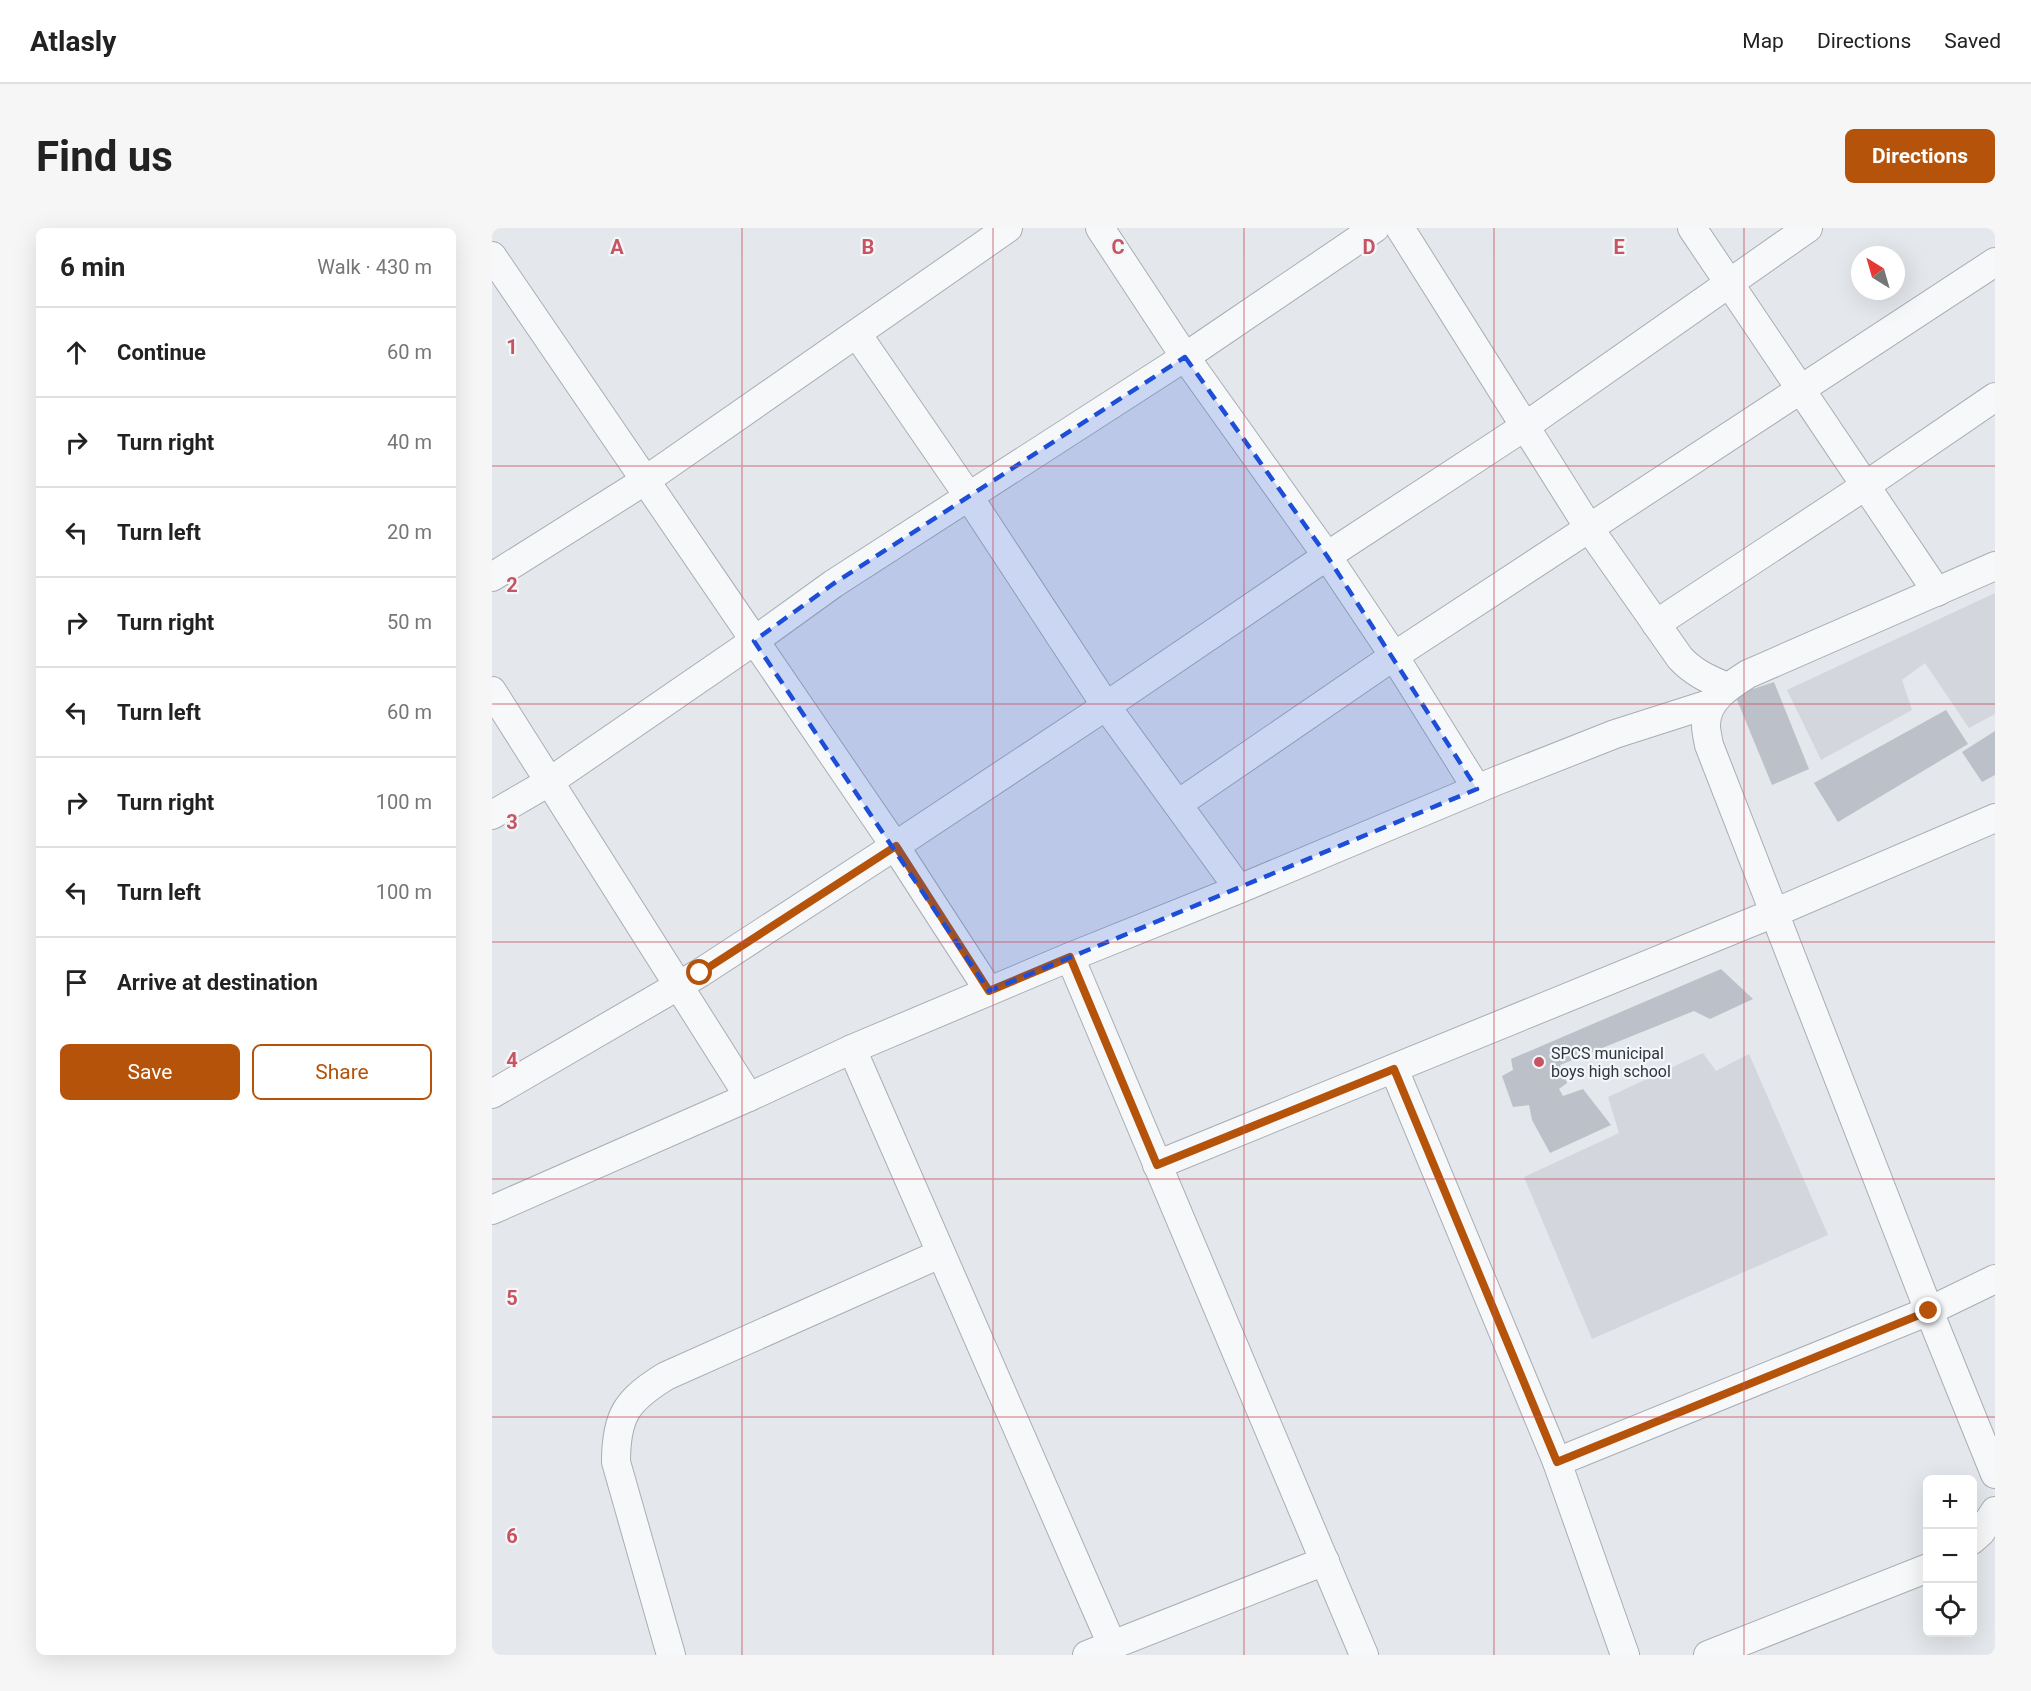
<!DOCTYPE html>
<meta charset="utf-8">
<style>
:root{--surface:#fff;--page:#f6f6f6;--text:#222;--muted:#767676;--line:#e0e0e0;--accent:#b45309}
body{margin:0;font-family:Roboto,sans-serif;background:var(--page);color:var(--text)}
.controls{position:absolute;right:18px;bottom:18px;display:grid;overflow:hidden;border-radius:9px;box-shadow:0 6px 24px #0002}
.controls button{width:54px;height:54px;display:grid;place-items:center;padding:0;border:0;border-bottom:2px solid var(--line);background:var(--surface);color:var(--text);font:30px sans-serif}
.compass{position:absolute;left:1359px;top:18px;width:54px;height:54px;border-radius:50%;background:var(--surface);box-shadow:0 6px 24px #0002;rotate:323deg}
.stop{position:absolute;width:18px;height:18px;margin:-14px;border:4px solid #b45309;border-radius:50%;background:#fff}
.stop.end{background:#b45309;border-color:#fff;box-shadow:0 2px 6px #0008}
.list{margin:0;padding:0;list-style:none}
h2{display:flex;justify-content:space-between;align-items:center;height:78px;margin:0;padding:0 24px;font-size:26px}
h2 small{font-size:20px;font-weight:400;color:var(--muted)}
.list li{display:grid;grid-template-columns:39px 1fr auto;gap:18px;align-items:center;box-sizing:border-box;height:90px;padding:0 24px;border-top:2px solid var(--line)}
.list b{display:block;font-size:22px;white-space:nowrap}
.list em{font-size:20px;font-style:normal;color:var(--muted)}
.actions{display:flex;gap:12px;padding:18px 24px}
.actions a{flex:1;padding:14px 0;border:2px solid var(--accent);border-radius:9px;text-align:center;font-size:21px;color:var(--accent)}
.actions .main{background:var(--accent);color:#fff}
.icon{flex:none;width:33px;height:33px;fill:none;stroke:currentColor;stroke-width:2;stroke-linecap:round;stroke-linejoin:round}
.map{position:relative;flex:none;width:1503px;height:1427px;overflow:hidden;border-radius:9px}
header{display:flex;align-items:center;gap:36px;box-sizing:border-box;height:84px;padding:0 30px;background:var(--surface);border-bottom:2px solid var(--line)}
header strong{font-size:28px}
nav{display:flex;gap:33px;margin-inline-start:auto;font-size:21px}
.intro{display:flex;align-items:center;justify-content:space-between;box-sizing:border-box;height:144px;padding:0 36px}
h1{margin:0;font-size:42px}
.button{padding:15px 27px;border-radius:9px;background:var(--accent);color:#fff;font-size:21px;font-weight:700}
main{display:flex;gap:36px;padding:0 36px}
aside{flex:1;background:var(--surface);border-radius:9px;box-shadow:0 6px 24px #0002}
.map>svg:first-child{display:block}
.built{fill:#d3d6dd}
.building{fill:#bcc0c8}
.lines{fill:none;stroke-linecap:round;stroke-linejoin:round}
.minor-casing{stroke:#a9aeb5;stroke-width:30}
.minor{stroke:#f7f8fa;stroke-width:28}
.route{stroke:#b45309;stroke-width:8}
.marked{fill:#1d4ed8;fill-opacity:0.2;stroke:#1d4ed8;stroke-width:4.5;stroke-dasharray:12 8;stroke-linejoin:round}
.grid{fill:none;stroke:#c65463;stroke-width:1.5;stroke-opacity:0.55}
.poi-dot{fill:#c65463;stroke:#f4f6f8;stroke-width:2}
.labels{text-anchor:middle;stroke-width:4.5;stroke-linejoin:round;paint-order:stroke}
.poi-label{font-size:16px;fill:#2d3543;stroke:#f4f6f8;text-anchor:start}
.grid-label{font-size:20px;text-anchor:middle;font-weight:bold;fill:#c65463;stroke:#f4f6f8;stroke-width:4.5;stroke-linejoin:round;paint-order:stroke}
</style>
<header>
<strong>Atlasly</strong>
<nav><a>Map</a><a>Directions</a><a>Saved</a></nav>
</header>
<div class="intro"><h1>Find us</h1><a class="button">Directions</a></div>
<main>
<aside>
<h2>6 min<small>Walk · 430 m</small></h2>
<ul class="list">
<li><svg class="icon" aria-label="ahead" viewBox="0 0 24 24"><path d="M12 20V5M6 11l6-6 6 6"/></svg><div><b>Continue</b></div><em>60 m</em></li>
<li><svg class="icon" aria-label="right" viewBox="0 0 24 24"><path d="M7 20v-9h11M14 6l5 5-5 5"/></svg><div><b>Turn right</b></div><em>40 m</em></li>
<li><svg class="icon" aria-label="left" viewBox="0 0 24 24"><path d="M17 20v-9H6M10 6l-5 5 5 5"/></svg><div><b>Turn left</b></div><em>20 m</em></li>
<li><svg class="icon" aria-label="right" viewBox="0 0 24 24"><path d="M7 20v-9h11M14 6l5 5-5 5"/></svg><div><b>Turn right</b></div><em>50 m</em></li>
<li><svg class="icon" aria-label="left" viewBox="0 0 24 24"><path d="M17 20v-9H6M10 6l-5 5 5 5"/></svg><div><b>Turn left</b></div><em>60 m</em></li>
<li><svg class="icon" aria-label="right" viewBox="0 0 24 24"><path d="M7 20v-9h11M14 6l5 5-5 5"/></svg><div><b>Turn right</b></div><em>100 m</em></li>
<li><svg class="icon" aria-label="left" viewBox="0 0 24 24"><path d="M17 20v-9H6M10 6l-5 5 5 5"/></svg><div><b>Turn left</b></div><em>100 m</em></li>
<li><svg class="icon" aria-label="arrive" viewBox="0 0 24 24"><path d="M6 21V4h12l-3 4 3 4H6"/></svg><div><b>Arrive at destination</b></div></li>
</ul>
<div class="actions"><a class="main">Save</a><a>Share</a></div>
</aside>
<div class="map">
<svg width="1503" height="1427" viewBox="0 0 1503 1427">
<rect width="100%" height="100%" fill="#e4e7eb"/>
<!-- built -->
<g class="built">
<polygon points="1503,365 1503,486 1477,500 1433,435 1410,452 1420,482 1329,532 1295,462"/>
<polygon points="1211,825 1224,843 1257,826 1336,1007 1100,1111 1032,949 1127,905 1116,869"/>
</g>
<!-- building -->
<g class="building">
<polygon points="1282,454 1317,541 1280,557 1243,467"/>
<polygon points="1454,482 1476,516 1346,594 1322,555"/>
<polygon points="1503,503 1503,547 1490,554 1470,524"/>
<polygon points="1229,741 1261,771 1218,791 1202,783 1068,837 1075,855 1067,861 1071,868 1091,861 1119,897 1058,925 1040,892 1037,877 1021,879 1010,848 1021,842 1019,831"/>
</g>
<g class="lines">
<defs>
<g id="minor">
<polyline points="608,0 693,129 835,328 902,428 985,561"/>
<path d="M 908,0 L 1097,300 L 1188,430 C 1202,445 1216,451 1235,459"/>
<polyline points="1200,0 1445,364"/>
<polyline points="0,28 403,618 497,763"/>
<polyline points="365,106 477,269 614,478 747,661"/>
<path d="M 1503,338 L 1256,446 C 1237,458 1214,472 1214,497 C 1214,504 1216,511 1217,517 L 1437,1083 L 1503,1246"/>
<polyline points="0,349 154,252 516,0"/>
<polyline points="1164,396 1373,258 1503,169"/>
<polyline points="0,463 257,869"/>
<polyline points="686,576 902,428 1503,34"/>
<polyline points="0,587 57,554 262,413 341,356 693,129 883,0"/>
<polyline points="578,729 872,1427"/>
<polyline points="360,821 620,1417"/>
<polyline points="902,841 1065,1234 1133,1427"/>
<polyline points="0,866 208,745 403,618 614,478 835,328 1032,199 1316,0"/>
<polyline points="665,937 1282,685 1503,590"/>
<polyline points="0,982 257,869 360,821 578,729 747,661 1004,553 1123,506 1220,475"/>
<polyline points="1065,1234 1437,1083 1503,1051"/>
<polyline points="1480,1312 1489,1304 1503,1283"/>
<path d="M 179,1427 L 124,1234 C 124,1187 135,1172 174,1148 L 448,1026"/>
<polyline points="595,1427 833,1333"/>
<polyline points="1216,1427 1436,1340"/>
</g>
</defs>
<!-- minor casing -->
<use href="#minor" class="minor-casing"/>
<!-- minor -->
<use href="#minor" class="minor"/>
</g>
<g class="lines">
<!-- route -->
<polyline class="route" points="208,745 404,618 497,763 578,729 665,937 902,841 1065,1234 1437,1083"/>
</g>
<!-- marked area -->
<path class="marked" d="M 693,129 L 835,328 L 985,561 L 497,763 L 262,413 L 341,356 Z"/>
<!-- grid -->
<path class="grid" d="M 250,0 L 250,1427M 501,0 L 501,1427M 752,0 L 752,1427M 1002,0 L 1002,1427M 1252,0 L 1252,1427M 0,238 L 1503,238M 0,476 L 1503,476M 0,714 L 1503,714M 0,951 L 1503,951M 0,1189 L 1503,1189"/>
<!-- markers -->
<circle class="poi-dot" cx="1047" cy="834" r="6"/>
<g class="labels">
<!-- poi labels -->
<g class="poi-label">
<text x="1059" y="831">SPCS municipal<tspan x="1059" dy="18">boys high school</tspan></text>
</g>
</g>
<g class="grid-label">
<text x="125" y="26">A</text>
<text x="376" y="26">B</text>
<text x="626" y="26">C</text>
<text x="877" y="26">D</text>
<text x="1127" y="26">E</text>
<text x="20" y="126">1</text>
<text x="20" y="364">2</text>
<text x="20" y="601">3</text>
<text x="20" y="839">4</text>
<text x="20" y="1077">5</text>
<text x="20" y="1315">6</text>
</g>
</svg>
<div class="controls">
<button>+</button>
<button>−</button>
<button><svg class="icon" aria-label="locate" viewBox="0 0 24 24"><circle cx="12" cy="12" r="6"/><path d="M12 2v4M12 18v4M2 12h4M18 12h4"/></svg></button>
</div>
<svg class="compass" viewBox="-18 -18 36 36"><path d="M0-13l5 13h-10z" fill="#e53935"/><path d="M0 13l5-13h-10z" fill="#767676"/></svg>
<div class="stop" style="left:208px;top:745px"></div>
<div class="stop end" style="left:1437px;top:1083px"></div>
</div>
</main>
